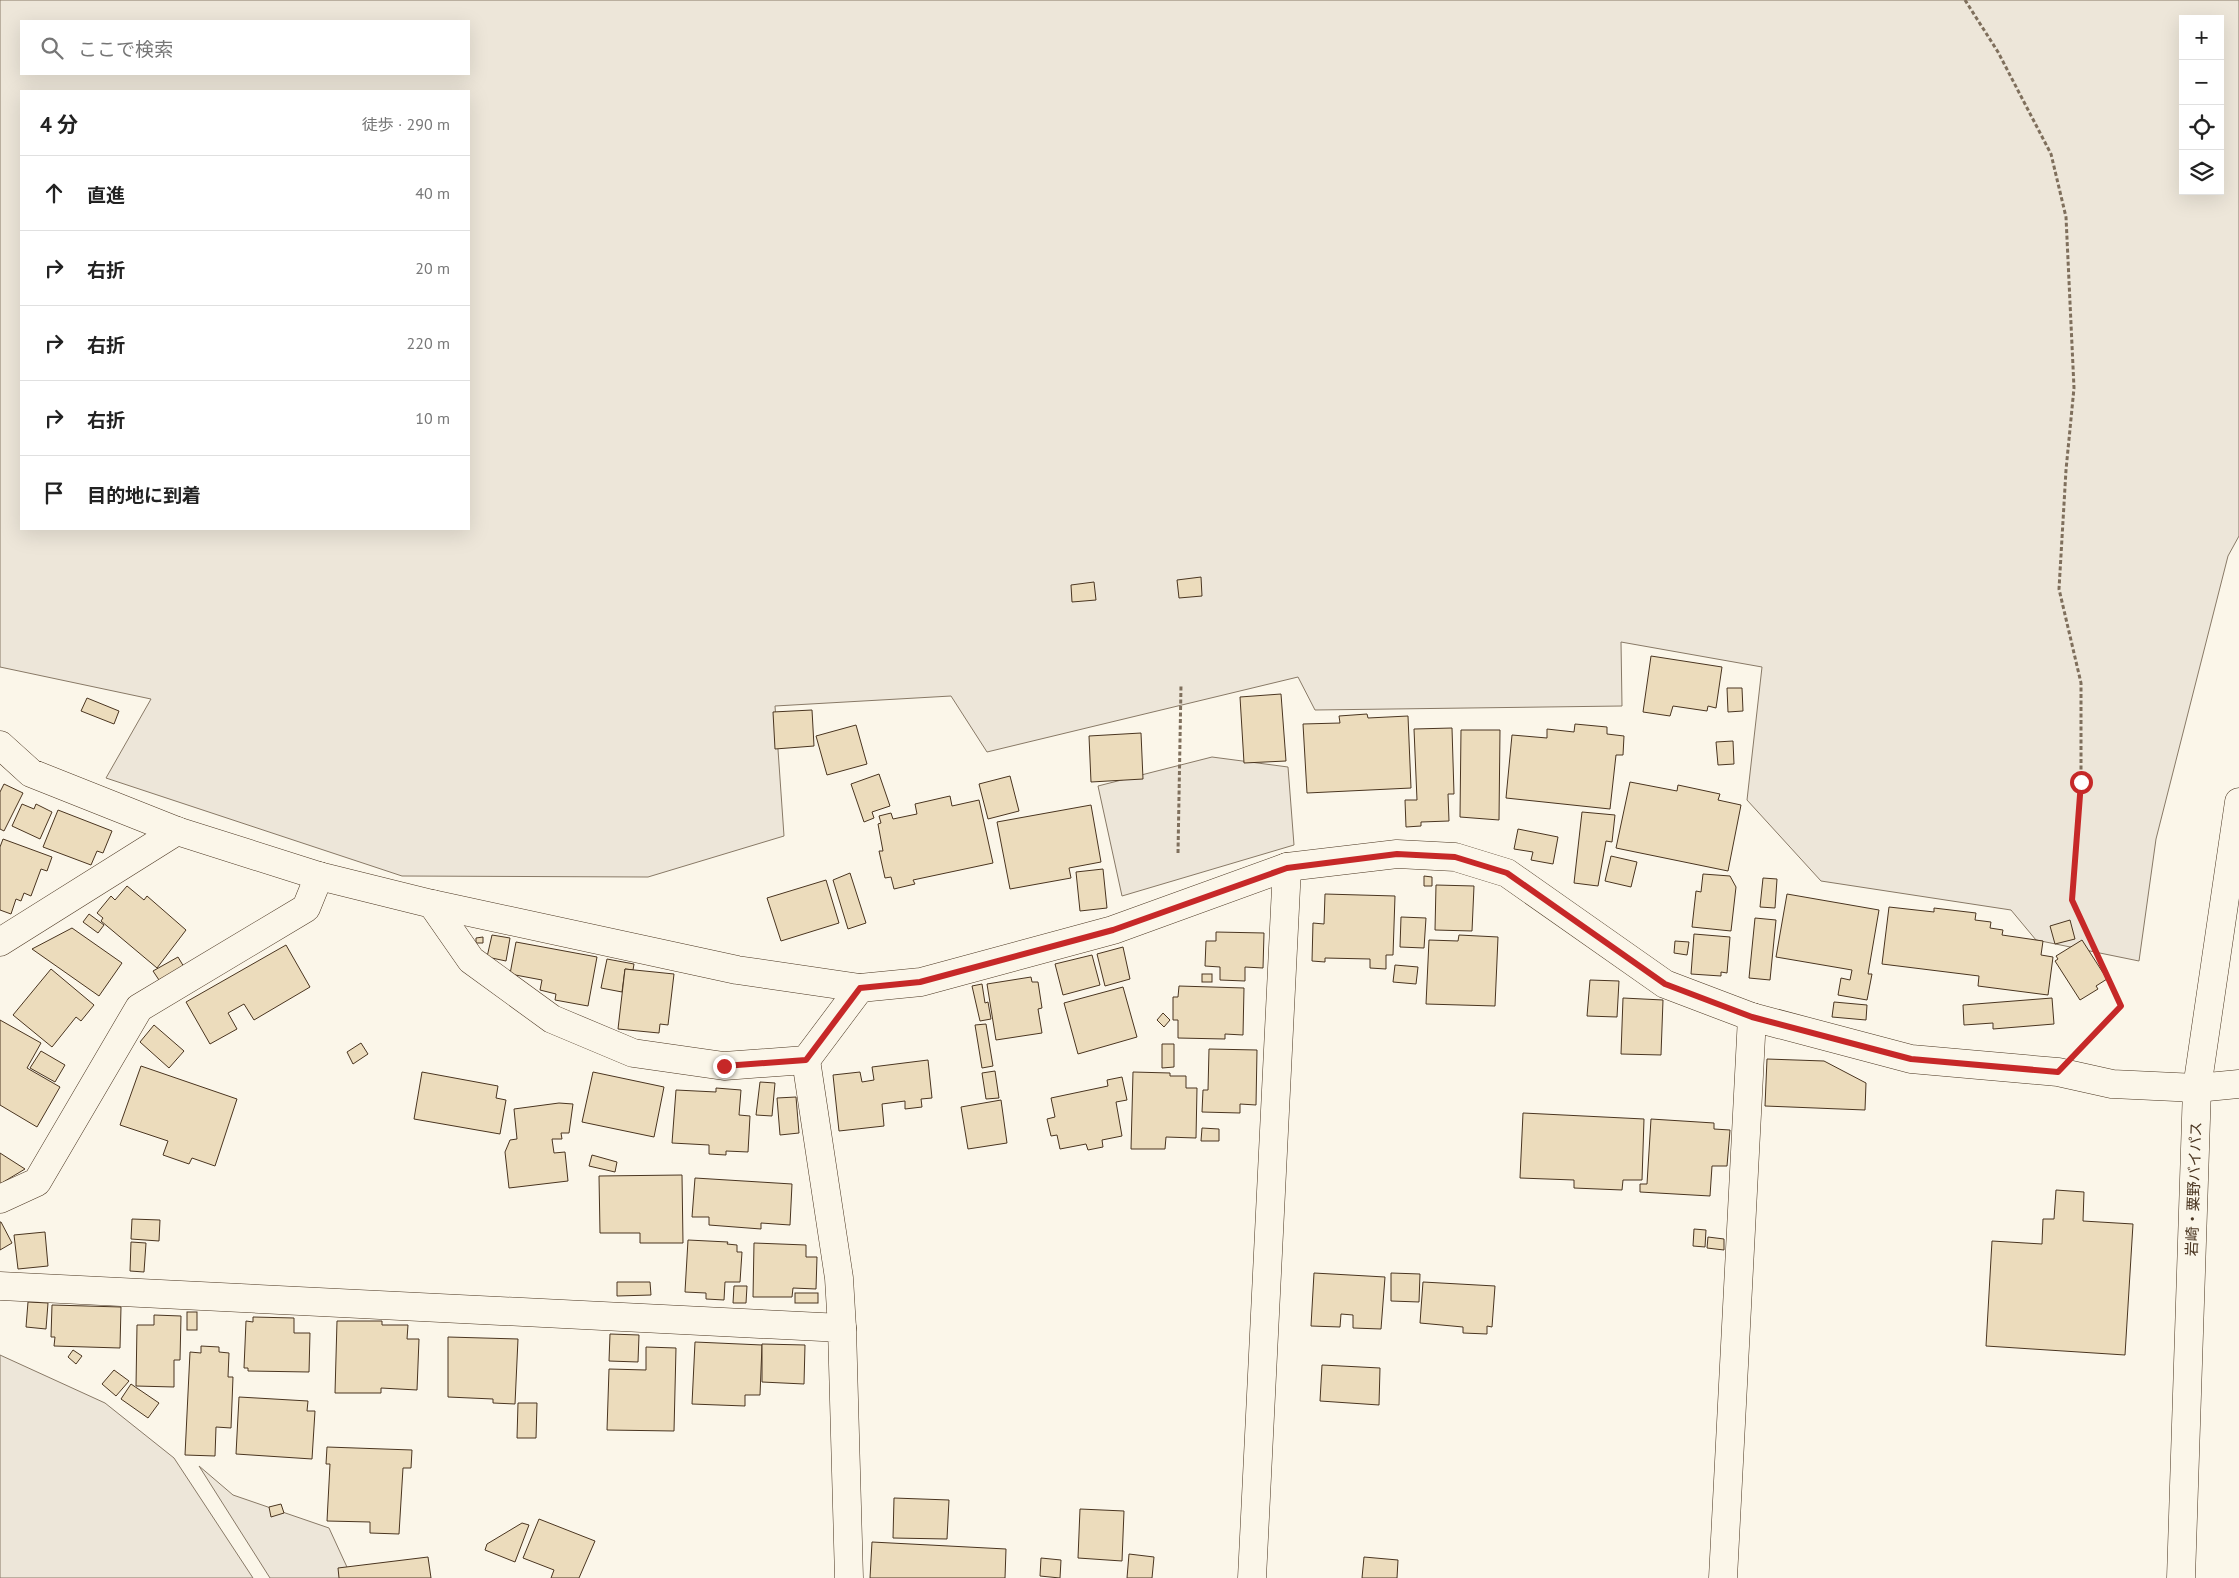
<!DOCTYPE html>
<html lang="ja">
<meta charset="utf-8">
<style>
:root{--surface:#fff;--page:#f6f6f6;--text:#222;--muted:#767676;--line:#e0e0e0}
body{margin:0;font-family:"PT Sans","Noto Sans JP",sans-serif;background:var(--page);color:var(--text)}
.controls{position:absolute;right:15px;top:15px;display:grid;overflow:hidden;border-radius:0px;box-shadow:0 5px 20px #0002}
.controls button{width:45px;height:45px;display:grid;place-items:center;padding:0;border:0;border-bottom:1px solid var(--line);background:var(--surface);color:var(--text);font:25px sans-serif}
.stop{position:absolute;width:15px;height:15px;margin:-11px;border:4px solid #c62828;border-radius:50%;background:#fff}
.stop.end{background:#c62828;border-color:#fff;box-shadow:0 1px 5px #0008}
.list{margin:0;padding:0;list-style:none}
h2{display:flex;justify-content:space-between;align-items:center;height:65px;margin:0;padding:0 20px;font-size:21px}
h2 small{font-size:16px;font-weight:400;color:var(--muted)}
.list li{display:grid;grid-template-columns:32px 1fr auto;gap:15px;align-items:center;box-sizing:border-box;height:75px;padding:0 20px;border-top:1px solid var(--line)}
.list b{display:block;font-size:19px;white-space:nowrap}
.list em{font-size:16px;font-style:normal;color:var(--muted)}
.icon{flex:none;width:28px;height:28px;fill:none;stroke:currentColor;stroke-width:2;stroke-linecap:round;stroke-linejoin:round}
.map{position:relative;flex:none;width:2239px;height:1578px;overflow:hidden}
.search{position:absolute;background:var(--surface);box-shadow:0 5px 20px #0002;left:20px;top:20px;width:450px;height:55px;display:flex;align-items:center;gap:12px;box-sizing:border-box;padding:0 18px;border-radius:0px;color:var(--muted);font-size:19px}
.panel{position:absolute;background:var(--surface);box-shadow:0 5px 20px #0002;left:20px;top:90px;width:450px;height:440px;border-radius:0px}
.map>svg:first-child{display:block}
.green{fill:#ede6d9;stroke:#887966;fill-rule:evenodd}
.building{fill:#ecdcbc;stroke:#4a3520}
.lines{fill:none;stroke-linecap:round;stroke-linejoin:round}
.street-casing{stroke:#4a3520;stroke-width:29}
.highway-casing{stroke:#4a3520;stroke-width:29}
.path{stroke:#7f6f5c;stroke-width:3;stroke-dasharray:4 2.5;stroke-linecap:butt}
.street{stroke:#fbf6e9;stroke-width:28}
.highway{stroke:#fbf6e9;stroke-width:28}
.route{stroke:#c62828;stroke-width:6}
.labels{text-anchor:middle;stroke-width:4;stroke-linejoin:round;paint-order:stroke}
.street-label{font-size:15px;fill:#4a3520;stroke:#fbf6e9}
</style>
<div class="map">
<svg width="2239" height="1578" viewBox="0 0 2239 1578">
<rect width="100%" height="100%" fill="#fbf6e9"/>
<!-- green -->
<g class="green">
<path d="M 0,0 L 2239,0 L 2239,536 L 2228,556 L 2156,839 L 2139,961 L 2036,940 L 2011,910 L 1821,881 L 1747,800 L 1762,667 L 1621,642 L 1622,706 L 1315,710 L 1298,677 L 987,752 L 951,696 L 775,706 L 784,836 L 648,877 L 402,876 L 106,778 L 151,699 L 0,667 ZM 2183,19 L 2220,19 L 2220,191 L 2183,191 ZM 21,21 L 469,21 L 469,74 L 21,74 ZM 21,91 L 469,91 L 469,529 L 21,529 Z"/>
<polygon points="1212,757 1288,767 1294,845 1122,896 1098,786"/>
<polygon points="0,1355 105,1403 174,1458 253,1578 0,1578"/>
<polygon points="199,1466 233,1495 329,1528 352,1578 270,1578"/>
</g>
<!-- building -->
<g class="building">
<polygon points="1201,577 1202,596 1179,598 1177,580"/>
<polygon points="1094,582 1096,600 1072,602 1071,585"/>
<polygon points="1651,656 1722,667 1716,708 1708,706 1707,711 1673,706 1670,716 1643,712"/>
<polygon points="1727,688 1742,688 1743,711 1728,712"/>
<polygon points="1281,694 1286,761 1244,763 1240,697"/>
<polygon points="87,698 119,711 114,724 81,711"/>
<polygon points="812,710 814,746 775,749 773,712"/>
<polygon points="1367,714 1368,718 1408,716 1411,788 1307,793 1303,724 1340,723 1339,716"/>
<polygon points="1575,724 1607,727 1607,734 1624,736 1623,755 1616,755 1610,809 1506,798 1512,735 1547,738 1547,729 1574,732"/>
<polygon points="856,725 867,764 827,775 816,736"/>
<polygon points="1452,728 1454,794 1448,794 1449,821 1421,822 1421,826 1406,827 1405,800 1417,800 1414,729"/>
<polygon points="1461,730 1500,730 1499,820 1460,817"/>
<polygon points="1141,733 1143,779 1091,782 1089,736"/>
<polygon points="1733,741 1734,764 1718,765 1716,742"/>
<polygon points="879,774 890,806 872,812 874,818 864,822 851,784"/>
<polygon points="1010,776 1019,811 988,819 979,784"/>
<polygon points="1630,782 1677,791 1678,785 1720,794 1718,800 1741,805 1728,871 1616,848"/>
<polygon points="4,784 23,793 4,831 0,829 0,792"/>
<polygon points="950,796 952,806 979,800 993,863 913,880 915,884 894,889 891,877 885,878 879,851 883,851 878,824 881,823 879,816 891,813 893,819 917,814 915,804"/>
<polygon points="22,804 34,809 36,804 52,812 40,839 12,826"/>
<polygon points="1091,805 1101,862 1069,868 1071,878 1010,889 997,822"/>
<polygon points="58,810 112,831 103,853 97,851 91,865 43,847"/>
<polygon points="1582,812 1615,815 1612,842 1606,841 1598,886 1574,883"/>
<polygon points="1518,829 1558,837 1553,864 1531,860 1533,852 1514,849"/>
<polygon points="3,839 52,857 47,871 41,869 31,896 24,893 21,901 16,899 11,914 0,910 0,847"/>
<polygon points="1611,856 1637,862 1631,887 1605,881"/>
<polygon points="1103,869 1107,908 1080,911 1076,872"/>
<polygon points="850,873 866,923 848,929 833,880"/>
<polygon points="1703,874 1730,876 1736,887 1731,931 1692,927 1696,891 1701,892"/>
<polygon points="1424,876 1432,877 1432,886 1424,886"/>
<polygon points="1763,878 1777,879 1775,908 1760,907"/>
<polygon points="826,880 839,923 781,941 767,898"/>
<polygon points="1436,885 1474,886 1472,931 1435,930"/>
<polygon points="127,886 144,900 147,896 186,930 157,968 101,921 103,918 97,913 111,896 115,900"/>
<polygon points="1325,894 1395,896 1393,955 1386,955 1386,969 1370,968 1370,959 1325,958 1325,962 1312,961 1313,923 1324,924"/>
<polygon points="1787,894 1879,910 1868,974 1872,974 1867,1000 1838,995 1841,978 1850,980 1852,970 1776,957"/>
<polygon points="1889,907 1934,912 1934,908 1976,913 1975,920 1991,922 1990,928 2003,930 2002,935 2043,941 2041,955 2053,957 2048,995 1978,986 1979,976 1882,964"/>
<polygon points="89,914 104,925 98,933 83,922"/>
<polygon points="1401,917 1426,918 1424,948 1400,947"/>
<polygon points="1755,918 1776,920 1770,980 1749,978"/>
<polygon points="2070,920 2075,939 2055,944 2050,926"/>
<polygon points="72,928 122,963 99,996 32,949"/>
<polygon points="1216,932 1264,933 1263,968 1245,967 1245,981 1220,980 1220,967 1205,966 1206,941 1216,941"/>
<polygon points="1694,934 1730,937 1727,973 1721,972 1721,976 1691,974"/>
<polygon points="492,935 510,938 506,961 487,957"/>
<polygon points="1459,935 1498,937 1495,1006 1426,1004 1429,940 1458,941"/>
<polygon points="483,937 483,943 476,943 476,938"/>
<polygon points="2082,940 2107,979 2096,986 2098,989 2080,1000 2055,961 2058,959 2056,956"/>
<polygon points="1675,941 1689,942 1687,955 1674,953"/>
<polygon points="516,942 597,957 588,1006 555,1000 556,994 540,990 542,980 510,974"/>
<polygon points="286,945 310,987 254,1020 244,1004 228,1013 237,1029 210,1044 186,1002"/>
<polygon points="1123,947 1130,979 1105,986 1097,954"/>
<polygon points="1092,955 1100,985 1063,995 1055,964"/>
<polygon points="178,957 184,967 159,980 153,971"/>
<polygon points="607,959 634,964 633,970 625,969 622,992 601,988"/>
<polygon points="1395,965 1418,967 1416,984 1393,982"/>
<polygon points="51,969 94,1005 81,1021 76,1017 52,1047 13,1015"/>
<polygon points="625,969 674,974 668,1025 660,1024 659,1033 618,1029"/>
<rect x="1202" y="974" width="10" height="8"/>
<polygon points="1031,977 1032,982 1038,982 1042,1008 1038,1009 1042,1033 996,1040 987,984"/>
<polygon points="1590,980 1619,981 1617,1017 1587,1016"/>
<polygon points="982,984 985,1003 988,1002 991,1019 980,1021 972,986"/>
<polygon points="1179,986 1244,988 1243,1035 1225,1034 1225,1039 1178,1038 1178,1020 1173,1020 1173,997 1178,997"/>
<polygon points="1123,987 1137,1037 1078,1054 1064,1003"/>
<polygon points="1623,998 1663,1000 1661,1055 1621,1054"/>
<polygon points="2052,998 2054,1024 1993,1029 1993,1023 1964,1025 1963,1005"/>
<polygon points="1834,1002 1867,1005 1866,1020 1832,1017"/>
<polygon points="1163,1013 1170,1020 1164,1027 1157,1020"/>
<polygon points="0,1020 41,1043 27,1068 60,1087 37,1127 0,1105"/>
<polygon points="986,1024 993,1066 982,1068 975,1025"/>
<polygon points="154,1025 184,1051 169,1068 140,1042"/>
<polygon points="361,1043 368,1054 353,1064 347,1052"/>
<polygon points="1162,1044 1174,1044 1174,1067 1162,1068"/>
<polygon points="1209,1049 1257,1050 1256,1105 1240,1104 1240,1113 1202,1112 1203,1090 1208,1090"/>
<polygon points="41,1051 65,1065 55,1082 30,1068"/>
<polygon points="1767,1059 1824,1061 1866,1083 1865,1110 1765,1106"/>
<polygon points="928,1060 932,1098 921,1099 922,1107 905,1109 905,1101 882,1104 884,1126 839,1131 833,1075 860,1072 862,1082 874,1080 872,1067"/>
<polygon points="141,1066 237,1099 215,1166 192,1158 189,1164 163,1155 168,1141 120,1125"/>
<polygon points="995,1071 999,1098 986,1099 982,1073"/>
<polygon points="422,1072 498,1086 496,1098 506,1100 500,1134 414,1119"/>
<polygon points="593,1072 664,1087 654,1137 582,1122"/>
<polygon points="1133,1072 1170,1073 1170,1076 1186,1076 1186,1088 1197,1088 1196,1138 1166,1137 1165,1149 1131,1149"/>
<polygon points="1122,1077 1127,1100 1116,1102 1122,1136 1102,1140 1103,1147 1088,1150 1086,1144 1060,1149 1057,1135 1051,1136 1047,1119 1055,1117 1051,1098 1108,1086 1107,1080"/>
<polygon points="760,1082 775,1083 772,1116 756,1115"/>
<polygon points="716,1088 741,1090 739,1115 750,1116 748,1152 726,1151 726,1155 709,1154 709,1145 672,1143 676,1090 716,1092"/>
<polygon points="796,1097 799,1133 780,1135 777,1098"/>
<polygon points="1001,1100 1007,1143 968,1149 961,1107"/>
<polygon points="559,1103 573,1104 569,1133 561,1133 562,1139 552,1139 554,1153 565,1152 568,1181 509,1188 505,1152 510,1140 517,1139 514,1109"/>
<polygon points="1523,1113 1644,1119 1642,1180 1623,1180 1622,1190 1574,1188 1574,1180 1520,1178"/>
<polygon points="1651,1119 1714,1123 1714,1129 1730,1130 1727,1166 1712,1166 1710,1196 1640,1192 1640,1184 1647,1184"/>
<polygon points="1202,1128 1219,1129 1219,1141 1201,1141"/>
<polygon points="0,1153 25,1169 0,1184"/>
<polygon points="592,1155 617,1162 615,1172 589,1166"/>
<polygon points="682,1175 683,1243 640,1243 640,1233 600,1233 599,1176"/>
<polygon points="695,1178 792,1184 790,1225 761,1223 761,1229 709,1225 709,1217 692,1217"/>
<polygon points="2056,1190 2084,1192 2083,1221 2133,1224 2125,1355 1986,1346 1992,1241 2042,1244 2043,1219 2054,1219"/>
<polygon points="132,1219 160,1220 159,1241 131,1239"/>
<polygon points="1,1222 12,1243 0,1250 0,1222"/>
<polygon points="1694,1229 1706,1230 1705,1247 1693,1246"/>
<polygon points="45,1232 48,1266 18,1269 14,1235"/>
<polygon points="1708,1237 1724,1239 1724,1250 1707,1248"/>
<polygon points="688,1240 728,1242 727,1244 737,1245 737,1252 742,1252 740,1282 725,1282 724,1300 706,1299 706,1293 685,1292"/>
<polygon points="131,1242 146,1243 144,1272 130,1271"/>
<polygon points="754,1243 806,1245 806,1257 817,1257 816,1289 793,1288 792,1297 753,1297"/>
<polygon points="1314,1273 1385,1277 1381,1329 1353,1328 1353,1315 1341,1314 1340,1327 1311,1326"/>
<polygon points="1391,1273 1420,1274 1419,1302 1391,1301"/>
<polygon points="617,1282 650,1282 651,1295 617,1296"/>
<polygon points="1423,1282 1495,1286 1492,1327 1487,1326 1487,1334 1463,1333 1463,1327 1420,1323"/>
<polygon points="734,1286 747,1286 746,1303 733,1303"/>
<rect x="795" y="1293" width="23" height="10"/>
<polygon points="28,1302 48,1303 46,1329 26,1327"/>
<polygon points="52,1305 121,1307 120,1348 54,1346 55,1337 51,1337"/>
<rect x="187" y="1312" width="10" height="18"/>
<polygon points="154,1315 181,1316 180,1360 174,1360 174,1387 136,1386 137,1325 154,1325"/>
<polygon points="253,1317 294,1318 294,1333 310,1333 309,1372 248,1371 248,1368 244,1368 246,1321 253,1322"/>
<polygon points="337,1321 382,1321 382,1325 408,1325 407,1339 419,1339 417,1390 381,1388 381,1393 335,1393"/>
<polygon points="610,1334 639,1335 638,1362 609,1361"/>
<polygon points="448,1337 518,1339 515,1404 493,1403 493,1399 448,1397"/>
<polygon points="695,1342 762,1345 760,1395 745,1395 745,1406 692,1404"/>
<polygon points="762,1344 805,1345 804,1384 762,1382"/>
<polygon points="201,1346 219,1347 219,1352 229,1353 228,1377 233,1377 231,1428 216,1427 215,1456 185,1455 190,1352 201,1353"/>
<polygon points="646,1347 676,1348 674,1431 607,1430 609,1369 646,1370"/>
<polygon points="73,1350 82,1356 76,1364 68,1357"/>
<polygon points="1322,1365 1380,1368 1379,1405 1320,1401"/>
<polygon points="114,1370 129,1381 116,1396 102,1384"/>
<polygon points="131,1384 159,1403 148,1418 121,1399"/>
<polygon points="239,1397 308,1401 307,1411 315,1411 312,1459 236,1454"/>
<polygon points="518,1403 537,1403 536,1438 517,1438"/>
<polygon points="327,1447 412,1450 411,1468 403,1468 399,1534 370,1533 370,1522 327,1521 330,1464 326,1464"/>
<polygon points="894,1498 949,1500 947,1539 893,1538"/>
<polygon points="281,1504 284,1513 271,1517 269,1507"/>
<polygon points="1080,1509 1124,1511 1122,1561 1078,1558"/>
<polygon points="539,1519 595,1541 579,1578 551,1578 554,1570 523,1558"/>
<polygon points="522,1523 529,1525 515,1562 485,1550 487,1544"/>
<polygon points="872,1542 1006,1549 1005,1578 870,1578"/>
<polygon points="1129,1554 1154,1557 1152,1578 1127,1578"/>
<polygon points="428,1557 431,1578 339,1578 338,1568"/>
<polygon points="1364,1557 1398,1560 1397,1578 1362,1578"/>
<polygon points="1041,1558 1061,1560 1060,1578 1040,1576"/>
</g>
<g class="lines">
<defs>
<g id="street">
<polyline points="0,745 31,773 177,831 319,876 432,904 737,970 860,988 921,982 1113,930 1287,867 1397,854 1455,857 1507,873 1665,984 1752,1017 1911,1059 2058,1072 2112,1084 2197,1088 2239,1084"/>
<polyline points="432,904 471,960 552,1019 633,1053 724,1066 806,1060 860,988"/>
<polyline points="0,942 177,831"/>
<polyline points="806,1060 839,1278 842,1328"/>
<polyline points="0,1199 37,1182 139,1008 306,908 319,876"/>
<polyline points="0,1286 842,1328 849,1578"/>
<polyline points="1252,1578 1287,867"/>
<polyline points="1723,1578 1752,1017"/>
</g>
<polyline id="highway" points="2181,1578 2197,1088 2239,802"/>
</defs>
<!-- street casing -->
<use href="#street" class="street-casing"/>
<!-- highway casing -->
<use href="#highway" class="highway-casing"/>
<!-- path -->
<g class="path">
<polyline points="1965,0 1998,52 2051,154 2066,217 2074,388 2066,470 2059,589 2081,683 2081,782 2072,900 2121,1006 2087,1042"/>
<polyline points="1178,853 1181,685"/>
</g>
<!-- street -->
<use href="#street" class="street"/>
<!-- highway -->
<use href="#highway" class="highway"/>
</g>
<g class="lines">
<!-- route -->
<polyline class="route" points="724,1066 806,1060 860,988 920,982 1113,930 1287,868 1397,854 1455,857 1507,873 1665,984 1752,1017 1911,1059 2058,1072 2121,1006 2072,900 2081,782"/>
</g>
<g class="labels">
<!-- street labels -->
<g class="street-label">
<text transform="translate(2194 1189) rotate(-88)" y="5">岩崎・粟野バイパス</text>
</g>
</g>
</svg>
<div class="controls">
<button>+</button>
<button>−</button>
<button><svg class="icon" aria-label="locate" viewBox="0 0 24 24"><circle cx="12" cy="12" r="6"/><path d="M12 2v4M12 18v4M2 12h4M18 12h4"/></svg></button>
<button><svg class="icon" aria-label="layers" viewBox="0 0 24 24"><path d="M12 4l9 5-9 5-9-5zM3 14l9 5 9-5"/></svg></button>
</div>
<div class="stop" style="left:2081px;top:782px"></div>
<div class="stop end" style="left:724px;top:1066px"></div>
<div class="search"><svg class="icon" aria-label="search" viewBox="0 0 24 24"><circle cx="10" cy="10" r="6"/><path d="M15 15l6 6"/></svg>ここで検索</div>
<section class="panel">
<h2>4 分<small>徒歩 · 290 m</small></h2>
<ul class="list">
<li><svg class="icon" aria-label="ahead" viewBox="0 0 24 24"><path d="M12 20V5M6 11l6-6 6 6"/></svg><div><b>直進</b></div><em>40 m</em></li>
<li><svg class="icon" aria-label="right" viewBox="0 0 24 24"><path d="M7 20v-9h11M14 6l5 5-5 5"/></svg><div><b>右折</b></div><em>20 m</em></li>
<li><svg class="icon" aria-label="right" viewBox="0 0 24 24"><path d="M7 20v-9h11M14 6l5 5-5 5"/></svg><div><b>右折</b></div><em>220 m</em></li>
<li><svg class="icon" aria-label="right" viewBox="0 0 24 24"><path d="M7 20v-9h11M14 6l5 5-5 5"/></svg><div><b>右折</b></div><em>10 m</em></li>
<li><svg class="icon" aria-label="arrive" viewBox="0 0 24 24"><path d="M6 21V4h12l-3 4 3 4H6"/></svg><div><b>目的地に到着</b></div></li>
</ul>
</section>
</div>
